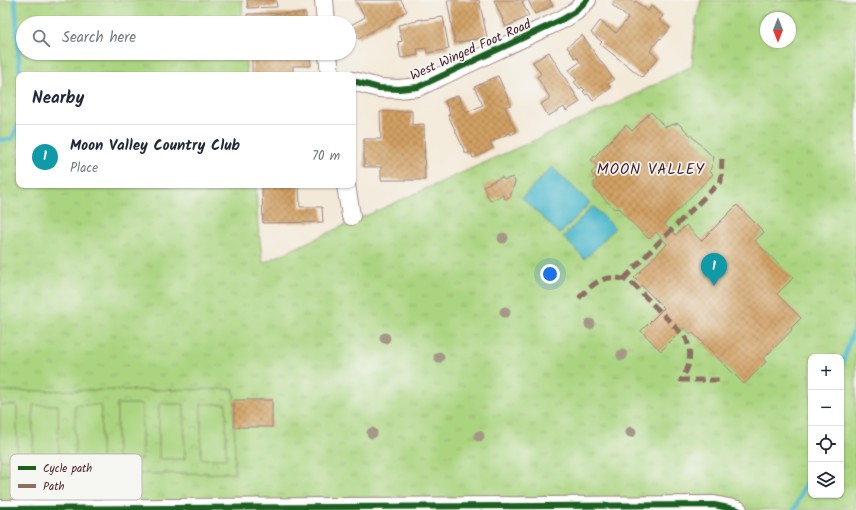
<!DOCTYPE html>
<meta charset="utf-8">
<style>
:root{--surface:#fff;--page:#f6f6f7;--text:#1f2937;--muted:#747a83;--line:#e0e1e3;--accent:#2563eb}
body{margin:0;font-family:Kalam,sans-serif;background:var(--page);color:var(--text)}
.controls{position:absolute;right:12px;bottom:12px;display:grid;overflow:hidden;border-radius:8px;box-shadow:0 1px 3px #0004}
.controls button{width:36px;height:36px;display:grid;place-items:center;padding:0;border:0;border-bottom:1px solid var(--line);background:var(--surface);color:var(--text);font:20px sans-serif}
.compass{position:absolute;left:760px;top:12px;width:36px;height:36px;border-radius:50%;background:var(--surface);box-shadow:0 1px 3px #0004;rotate:180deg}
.you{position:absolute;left:550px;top:274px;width:14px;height:14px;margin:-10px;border:3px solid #fff;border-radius:50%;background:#1a73e8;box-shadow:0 0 0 6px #1a73e833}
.badge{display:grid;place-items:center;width:26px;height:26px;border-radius:50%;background:var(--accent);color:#fff;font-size:13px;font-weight:700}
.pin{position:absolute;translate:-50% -33px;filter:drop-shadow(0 1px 2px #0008)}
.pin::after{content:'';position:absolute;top:21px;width:14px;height:12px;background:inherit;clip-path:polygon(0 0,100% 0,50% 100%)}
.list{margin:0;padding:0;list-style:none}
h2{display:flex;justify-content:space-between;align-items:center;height:52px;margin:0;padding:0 16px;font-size:17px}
h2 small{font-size:13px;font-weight:400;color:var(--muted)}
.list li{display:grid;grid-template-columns:26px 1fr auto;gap:12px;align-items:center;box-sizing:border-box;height:64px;padding:0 16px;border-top:1px solid var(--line)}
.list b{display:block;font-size:15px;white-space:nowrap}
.list p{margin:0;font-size:13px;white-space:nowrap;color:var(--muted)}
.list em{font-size:13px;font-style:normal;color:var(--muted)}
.icon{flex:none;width:22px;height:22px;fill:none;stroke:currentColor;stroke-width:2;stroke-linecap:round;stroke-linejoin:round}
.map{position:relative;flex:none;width:856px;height:510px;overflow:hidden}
.search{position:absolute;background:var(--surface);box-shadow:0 1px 3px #0004;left:16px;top:16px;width:340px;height:44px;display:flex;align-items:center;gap:10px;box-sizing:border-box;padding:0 14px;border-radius:22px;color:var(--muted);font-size:15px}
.panel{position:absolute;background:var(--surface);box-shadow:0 1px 3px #0004;left:16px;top:72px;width:340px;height:116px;border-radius:8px}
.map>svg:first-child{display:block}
.grass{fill:url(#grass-tufts);stroke:#7a7a56;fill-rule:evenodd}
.park{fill:url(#park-crowns);stroke:#7a7a56}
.garden{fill:#abd480;stroke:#7a7a56}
.water{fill:#4fb9cc;stroke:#4c6c7c}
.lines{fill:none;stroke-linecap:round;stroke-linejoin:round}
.stream{stroke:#4fb9cc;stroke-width:4.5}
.building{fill:url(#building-cross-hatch)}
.minor-casing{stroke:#9e8482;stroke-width:20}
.minor{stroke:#fff;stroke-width:18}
.quiet{stroke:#8d6e63;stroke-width:5;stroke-dasharray:10 5;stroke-linecap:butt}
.cycleway-casing{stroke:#f6f6f2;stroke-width:8}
.cycleway{stroke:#1b5e20;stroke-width:6}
.tree{fill:#a69887}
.labels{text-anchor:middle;stroke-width:3.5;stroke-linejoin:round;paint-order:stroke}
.street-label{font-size:13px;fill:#4a1f2b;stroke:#f6f6f2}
.quarter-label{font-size:15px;letter-spacing:1px;fill:#4a1f2b;stroke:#f6f6f2}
.key{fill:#f6f6f2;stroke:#c2b6b6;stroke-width:1}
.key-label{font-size:11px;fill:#4a1f2b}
</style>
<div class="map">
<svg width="856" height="510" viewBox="0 0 856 510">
<defs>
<pattern id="grass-tufts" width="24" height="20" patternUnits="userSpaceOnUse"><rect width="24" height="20" fill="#abd480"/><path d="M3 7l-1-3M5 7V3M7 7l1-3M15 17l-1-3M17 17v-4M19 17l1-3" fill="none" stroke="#95b66f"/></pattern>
<pattern id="park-crowns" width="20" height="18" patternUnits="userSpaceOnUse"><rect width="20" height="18" fill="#abd480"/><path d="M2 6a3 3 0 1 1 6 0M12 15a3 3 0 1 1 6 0" fill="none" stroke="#95b66f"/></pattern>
<pattern id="building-cross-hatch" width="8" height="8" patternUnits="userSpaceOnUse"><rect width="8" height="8" fill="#d2a165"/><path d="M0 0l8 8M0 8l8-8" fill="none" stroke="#ac8353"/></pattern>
</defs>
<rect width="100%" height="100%" fill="#f6f6f2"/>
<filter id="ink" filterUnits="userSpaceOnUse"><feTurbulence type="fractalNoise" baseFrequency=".025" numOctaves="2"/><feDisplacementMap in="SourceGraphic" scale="8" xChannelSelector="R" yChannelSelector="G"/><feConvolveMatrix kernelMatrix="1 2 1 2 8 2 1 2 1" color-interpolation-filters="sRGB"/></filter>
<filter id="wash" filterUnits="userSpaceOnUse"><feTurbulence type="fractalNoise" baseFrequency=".012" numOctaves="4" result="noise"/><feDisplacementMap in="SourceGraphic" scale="16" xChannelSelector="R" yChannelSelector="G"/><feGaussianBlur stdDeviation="0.9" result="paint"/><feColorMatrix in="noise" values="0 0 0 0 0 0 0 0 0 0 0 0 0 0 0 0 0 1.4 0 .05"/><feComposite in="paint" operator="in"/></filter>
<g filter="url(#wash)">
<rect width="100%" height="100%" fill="#f3e9d8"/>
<!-- grass -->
<path class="grass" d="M 0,0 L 242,0 L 243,23 L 23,23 L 23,53 L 245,53 L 247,75 L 19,75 L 19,185 L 256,185 L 258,225 L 263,263 L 345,225 L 620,102 L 692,66 L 696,20 L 701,0 L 856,0 L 856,510 L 0,509 L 0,90 L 3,86 L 0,43 ZM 766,18 L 790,18 L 790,42 L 766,42 ZM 811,357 L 841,357 L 841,495 L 811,495 Z"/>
<!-- park -->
<polygon class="park" points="234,389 235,473 0,475 0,391"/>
<!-- garden -->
<g class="garden">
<rect x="117" y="404" width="25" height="55"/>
<polygon points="159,404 184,404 185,459 159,459"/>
<rect x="201" y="404" width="25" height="55"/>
<rect x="0" y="405" width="17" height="55"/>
<polygon points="33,405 58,405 59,460 33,460"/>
<rect x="75" y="405" width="26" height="55"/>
</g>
<!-- water -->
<g class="water">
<polygon points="552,167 590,203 560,234 522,198"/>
<polygon points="593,206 615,228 585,259 563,237"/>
</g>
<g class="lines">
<!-- stream -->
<g class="stream">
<polyline points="15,0 20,75"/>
<polyline points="0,140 12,139 19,123"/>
<polyline points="841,368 856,321"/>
<polyline points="793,510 796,506 811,470"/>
</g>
</g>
<g id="blocks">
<!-- building -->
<g class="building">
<polygon points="247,0 276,0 277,7 248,8"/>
<polygon points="355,0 401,0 407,11 358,39 351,25 365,17"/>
<polygon points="447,0 479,0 487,37 455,43"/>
<polygon points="494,0 527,0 522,2 529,16 506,27"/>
<polygon points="528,0 550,0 553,6 535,14"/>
<polygon points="616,0 630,0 634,3 635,1 648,11 651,6 663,16 659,20 670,28 661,39 660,38 650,51 658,58 642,77 600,44 602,42 591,33 600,21 616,33 622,26 628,18 612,5"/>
<polygon points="306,13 306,23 248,23 247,14"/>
<polygon points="443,17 449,49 427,53 426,48 417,49 418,55 401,58 398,42 402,41 398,25 417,21 417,20 422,19 422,20"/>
<polygon points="582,35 614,80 608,84 611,88 593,101 588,94 586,95 583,91 585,90 582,87 580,89 574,82 577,80 569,70 580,62 577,57 575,58 567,47"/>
<polygon points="549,52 580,102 566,111 564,107 548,116 541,104 550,98 537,77 541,74 533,62"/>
<polygon points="252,53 310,53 311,66 293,66 293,75 252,75"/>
<polygon points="498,76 511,105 505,107 516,132 511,135 510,133 490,142 493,148 473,158 471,152 466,154 448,115 450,114 445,101 458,95 466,113 483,105 474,87"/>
<polygon points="412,111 412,125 424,124 425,180 381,180 381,167 364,167 364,139 381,139 380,112"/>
<polygon points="651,112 665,127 678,123 714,158 710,171 713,174 664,224 676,235 686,225 701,241 737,205 764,232 755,241 793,278 777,294 801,318 791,328 792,330 763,359 766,362 744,384 692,332 691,334 684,328 661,351 641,331 664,308 634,278 667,244 656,232 649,239 621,212 622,211 620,208 614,209 594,188 594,182 597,179 591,173 598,166 591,160 626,125 632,131"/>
<polygon points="502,177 504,180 513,177 515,182 510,197 505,199 503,195 490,201 483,186"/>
<polygon points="262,185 299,185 300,207 322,207 323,222 263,223"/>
<rect x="234" y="400" width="38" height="27"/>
</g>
</g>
</g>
<g filter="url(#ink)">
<use href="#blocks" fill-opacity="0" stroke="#9e8482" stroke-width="1"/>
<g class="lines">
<defs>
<g id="minor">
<polyline points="324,0 326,23"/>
<polyline points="328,53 330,75"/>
<polyline points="353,81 379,88 399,89 418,87 563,19 576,11 587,0"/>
<polyline points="346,185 351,216"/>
<polyline points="0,509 714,505 738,510"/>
</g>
</defs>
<!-- minor casing -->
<use href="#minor" class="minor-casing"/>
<!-- minor -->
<use href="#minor" class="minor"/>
<!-- quiet -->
<g class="quiet">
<polyline points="624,279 654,247 721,181 722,158"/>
<path d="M 579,298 C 595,281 607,272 631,282 L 686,338 C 692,353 691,366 681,380 L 722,380"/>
</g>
<defs>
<g id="cycleway">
<polyline points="353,81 379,88 399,89 418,87 563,19 576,11 587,0"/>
<polyline points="0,509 714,505 738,510"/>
</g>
</defs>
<!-- cycleway casing -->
<use href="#cycleway" class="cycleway-casing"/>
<!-- cycleway -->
<use href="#cycleway" class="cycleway"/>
</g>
<!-- trees -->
<g class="tree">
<circle cx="503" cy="238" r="5.5"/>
<circle cx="505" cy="312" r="5.5"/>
<circle cx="590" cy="324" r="5.5"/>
<circle cx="385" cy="338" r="5.5"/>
<circle cx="622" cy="355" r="5.5"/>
<circle cx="439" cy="357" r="5.5"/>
<circle cx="631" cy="432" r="5.5"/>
<circle cx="372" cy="433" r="5.5"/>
<circle cx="479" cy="436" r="5.5"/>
</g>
</g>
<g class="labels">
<!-- street labels -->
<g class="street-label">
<text transform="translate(470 49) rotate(-24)" y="5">West Winged Foot Road</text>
</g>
<!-- quarter labels -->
<g class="quarter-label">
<text x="651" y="174">MOON VALLEY</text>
</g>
</g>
<!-- legend -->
<rect x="10" y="454" width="132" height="46" rx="6" class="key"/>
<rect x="18" y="466" width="18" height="4" fill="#1b5e20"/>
<rect x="18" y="484" width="18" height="4" fill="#8d6e63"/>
<g class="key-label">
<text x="43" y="472">Cycle path</text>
<text x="43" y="490">Path</text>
</g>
</svg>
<div class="controls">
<button>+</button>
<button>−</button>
<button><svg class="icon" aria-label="locate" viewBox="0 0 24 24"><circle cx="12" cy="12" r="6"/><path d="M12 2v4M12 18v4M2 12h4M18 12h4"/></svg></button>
<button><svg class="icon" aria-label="layers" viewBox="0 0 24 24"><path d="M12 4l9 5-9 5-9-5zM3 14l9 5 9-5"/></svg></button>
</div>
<svg class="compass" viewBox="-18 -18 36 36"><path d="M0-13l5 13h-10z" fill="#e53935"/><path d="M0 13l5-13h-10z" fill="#747a83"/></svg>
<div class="you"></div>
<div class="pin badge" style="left:714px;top:286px;background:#0f9aa8">1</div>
<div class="search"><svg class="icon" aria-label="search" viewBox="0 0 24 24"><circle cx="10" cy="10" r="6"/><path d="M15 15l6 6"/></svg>Search here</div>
<section class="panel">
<h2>Nearby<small></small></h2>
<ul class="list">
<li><span class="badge" style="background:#0f9aa8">1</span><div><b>Moon Valley Country Club</b><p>Place</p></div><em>70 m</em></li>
</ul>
</section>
</div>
